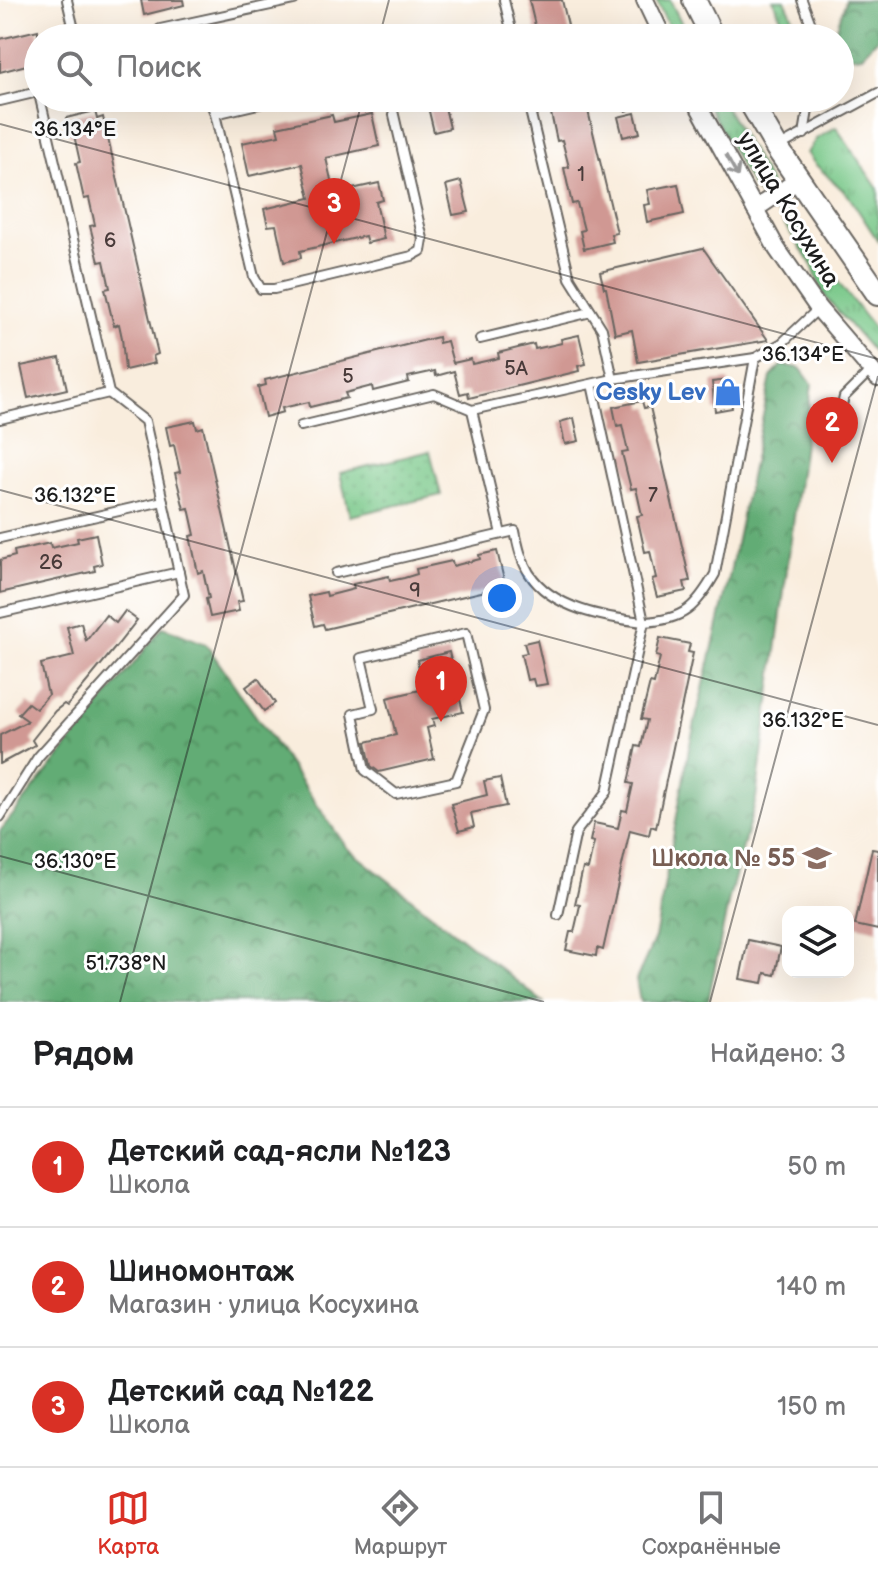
<!DOCTYPE html>
<html lang="ru">
<meta charset="utf-8">
<style>
:root{--surface:#fff;--page:#f6f6f6;--text:#202124;--muted:#757577;--line:#e0e0e0;--accent:#d93025}
body{margin:0;font-family:"Balsamiq Sans",sans-serif;background:var(--page);color:var(--text)}
.controls{position:absolute;right:24px;bottom:24px;display:grid;overflow:hidden;border-radius:16px;box-shadow:0 8px 32px #0002}
.controls button{width:72px;height:72px;display:grid;place-items:center;padding:0;border:0;border-bottom:2px solid var(--line);background:var(--surface);color:var(--text);font:40px sans-serif}
.you{position:absolute;left:502px;top:598px;width:28px;height:28px;margin:-20px;border:6px solid #fff;border-radius:50%;background:#1a73e8;box-shadow:0 0 0 12px #1a73e833}
.badge{display:grid;place-items:center;width:52px;height:52px;border-radius:50%;background:var(--accent);color:#fff;font-size:26px;font-weight:700}
.pin{position:absolute;translate:-50% -66px;filter:drop-shadow(0 2px 4px #0008)}
.pin::after{content:'';position:absolute;top:42px;width:28px;height:24px;background:inherit;clip-path:polygon(0 0,100% 0,50% 100%)}
.list{margin:0;padding:0;list-style:none}
h2{display:flex;justify-content:space-between;align-items:center;height:104px;margin:0;padding:0 32px;font-size:34px}
h2 small{font-size:26px;font-weight:400;color:var(--muted)}
.list li{display:grid;grid-template-columns:52px 1fr auto;gap:24px;align-items:center;box-sizing:border-box;height:120px;padding:0 32px;border-top:2px solid var(--line)}
.list b{display:block;font-size:30px;white-space:nowrap}
.list p{margin:0;font-size:26px;white-space:nowrap;color:var(--muted)}
.list em{font-size:26px;font-style:normal;color:var(--muted)}
.icon{flex:none;width:44px;height:44px;fill:none;stroke:currentColor;stroke-width:2;stroke-linecap:round;stroke-linejoin:round}
.map{position:relative;flex:none;width:878px;height:1002px;overflow:hidden}
.search{position:absolute;background:var(--surface);box-shadow:0 8px 32px #0002;left:24px;right:24px;top:24px;height:88px;display:flex;align-items:center;gap:20px;box-sizing:border-box;padding:0 28px;border-radius:44px;color:var(--muted);font-size:30px}
.sheet{height:464px;background:var(--surface)}
nav{display:flex;justify-content:space-around;align-items:center;box-sizing:border-box;height:112px;border-top:2px solid var(--line);background:var(--surface);font-size:22px;color:var(--muted)}
nav a{display:grid;justify-items:center;gap:4px}
nav .on{color:var(--accent)}
.map>svg:first-child{display:block}
.grass{fill:url(#grass-tufts);stroke:#4a7252;stroke-width:2}
.forest{fill:url(#forest-crowns);stroke:#3f6448;stroke-width:2}
.park{fill:url(#park-dots);stroke:#4a7252;stroke-width:2}
.building{fill:#d09893}
.lines{fill:none;stroke-linecap:round;stroke-linejoin:round}
.service-casing{stroke:#696560;stroke-width:12}
.minor-casing{stroke:#696560;stroke-width:20}
.secondary-casing{stroke:#696560;stroke-width:26}
.service{stroke:#fff;stroke-width:8}
.minor{stroke:#fff;stroke-width:16}
.secondary{stroke:#fff;stroke-width:22}
.oneway{stroke:#999}
.ticks{fill:none;stroke:#1c1c1c;stroke-width:2;stroke-opacity:0.45}
.labels{text-anchor:middle;stroke-width:6;stroke-linejoin:round;paint-order:stroke}
.number-label{font-size:20px;fill:#493b3a}
.street-label{font-size:24px;fill:#1c1c1c;stroke:#fff}
.shop-label{font-size:24px;font-weight:bold;fill:#366cbe;stroke:#fff;text-anchor:end}
.education-label{font-size:24px;font-weight:bold;fill:#785e54;stroke:#fff;text-anchor:end}
.ticks-label{font-size:20px;text-anchor:middle;fill:#1c1c1c;stroke:#fff;stroke-width:6;stroke-linejoin:round;paint-order:stroke}
</style>
<div class="map">
<svg width="878" height="1002" viewBox="0 0 878 1002">
<defs>
<pattern id="grass-tufts" width="24" height="20" patternUnits="userSpaceOnUse" patternTransform="scale(2)"><rect width="24" height="20" fill="#78c788"/><path d="M3 7l-1-3M5 7V3M7 7l1-3M15 17l-1-3M17 17v-4M19 17l1-3" fill="none" stroke="#67aa75"/></pattern>
<pattern id="forest-crowns" width="20" height="18" patternUnits="userSpaceOnUse" patternTransform="scale(2)"><rect width="20" height="18" fill="#62ac74"/><path d="M2 6a3 3 0 1 1 6 0M12 15a3 3 0 1 1 6 0" fill="none" stroke="#508b5e"/></pattern>
<pattern id="park-dots" width="8" height="8" patternUnits="userSpaceOnUse" patternTransform="scale(2)"><rect width="8" height="8" fill="#78c788"/><path d="M2 2h.1M6 6h.1" fill="none" stroke="#67aa75" stroke-width="1.8" stroke-linecap="round"/></pattern>
</defs>
<rect width="100%" height="100%" fill="#fff"/>
<filter id="ink" filterUnits="userSpaceOnUse"><feTurbulence type="fractalNoise" baseFrequency=".0125" numOctaves="2"/><feDisplacementMap in="SourceGraphic" scale="16" xChannelSelector="R" yChannelSelector="G"/><feConvolveMatrix kernelMatrix="1 2 1 2 8 2 1 2 1" color-interpolation-filters="sRGB"/></filter>
<filter id="wash" filterUnits="userSpaceOnUse"><feTurbulence type="fractalNoise" baseFrequency=".006" numOctaves="4" result="noise"/><feDisplacementMap in="SourceGraphic" scale="32" xChannelSelector="R" yChannelSelector="G"/><feGaussianBlur stdDeviation="1.8" result="paint"/><feColorMatrix in="noise" values="0 0 0 0 0 0 0 0 0 0 0 0 0 0 0 0 0 1.4 0 .05"/><feComposite in="paint" operator="in"/></filter>
<g filter="url(#wash)">
<rect width="100%" height="100%" fill="#f9eddd"/>
<!-- grass -->
<g class="grass">
<polygon points="656,0 670,0 689,38 674,38"/>
<polygon points="773,0 785,0 802,38 790,38"/>
<polygon points="704,98 720,98 770,183 771,190 761,197 752,187"/>
<polygon points="836,127 878,189 878,241 848,195 815,164 807,153 816,139"/>
<polygon points="782,201 817,255 876,331 878,358 823,294 811,263 774,209 774,204"/>
</g>
<!-- forest -->
<g class="forest">
<polygon points="846,0 878,0 878,38 862,55 842,57 840,38 834,36"/>
<polygon points="782,365 800,368 812,384 756,799 729,899 708,1002 640,1002 636,980 655,938 689,748 728,582 771,377"/>
<polygon points="163,627 206,644 347,848 543,1002 0,1002 0,831"/>
</g>
<!-- park -->
<polygon class="park" points="430,451 441,495 350,516 340,473"/>
<g id="blocks">
<!-- building -->
<g class="building">
<polygon points="141,0 183,0 184,5 144,15"/>
<polygon points="529,0 562,0 571,38 538,38"/>
<polygon points="38,30 38,62 0,72 0,39"/>
<polygon points="552,98 585,98 617,233 611,234 613,242 584,249 580,231 584,230 577,203 572,204 564,168 569,167 562,140 557,141 549,104 554,103"/>
<polygon points="443,99 450,128 434,132 427,103"/>
<polygon points="95,111 97,119 103,117 158,354 153,356 155,363 125,370 122,338 119,324 114,326 111,314 105,289 110,288 104,261 99,262 90,226 95,225 89,198 84,199 76,163 80,162 74,135 70,136 66,118"/>
<polygon points="635,113 640,133 623,137 618,117"/>
<polygon points="372,114 379,146 326,158 334,193 379,183 383,200 376,202 384,239 367,243 365,236 330,244 300,251 301,258 284,262 276,225 268,226 264,209 310,198 302,164 249,176 242,143 279,135 277,127 332,115 334,122"/>
<polygon points="461,181 469,212 453,215 446,185"/>
<polygon points="678,184 684,214 647,222 644,205 650,204 647,190"/>
<polygon points="703,248 768,340 638,362 632,330 615,334 606,288 604,288 600,272"/>
<polygon points="579,335 586,364 578,366 579,371 469,398 468,392 460,394 454,371 436,376 435,371 408,377 409,382 373,391 372,386 345,393 347,398 310,407 309,402 282,408 283,412 265,417 258,387 266,385 265,380 438,337 439,343 447,341 453,363 471,359 472,364 499,358 498,353 534,344 535,349 562,343 561,339"/>
<polygon points="60,358 67,389 28,398 21,366"/>
<polygon points="729,380 732,408 715,411 712,382"/>
<polygon points="642,401 644,408 650,407 690,581 684,582 686,591 657,597 652,579 656,578 650,551 645,552 637,516 642,515 636,488 631,489 622,453 628,452 622,425 617,426 613,407"/>
<polygon points="574,418 579,441 565,444 560,422"/>
<polygon points="195,421 197,429 203,427 243,601 237,602 239,611 210,617 206,599 209,598 203,571 198,573 190,536 195,535 189,508 184,509 175,473 180,472 174,445 170,446 166,427"/>
<polygon points="96,534 102,564 94,566 95,571 0,593 0,560 15,556 14,551 50,543 51,548 78,542 77,538"/>
<polygon points="497,551 504,580 496,582 498,588 325,629 323,624 315,626 308,596 326,592 327,596 354,589 353,584 389,576 390,581 404,578 417,574 416,569 452,561 453,566 480,559 479,555"/>
<polygon points="125,611 137,620 119,643 67,706 64,704 55,711 32,740 35,745 0,764 0,735 28,721 18,714 28,703 36,709 48,695 41,664 74,656 67,627 81,623 86,641 106,615 116,623"/>
<polygon points="660,638 690,644 688,652 693,653 656,828 651,826 649,835 630,830 603,950 597,948 596,956 566,950 570,932 574,932 577,919 580,905 575,904 583,868 588,869 594,842 590,841 594,823 618,828 622,810 627,811 633,784 628,783 636,746 641,747 647,720 641,719 650,683 654,684 660,657 656,656"/>
<polygon points="537,640 547,684 535,686 533,679 527,680 521,654 527,653 524,643"/>
<polygon points="449,652 463,712 432,719 434,726 427,728 434,759 379,772 371,766 366,742 396,735 387,698 424,689 417,660"/>
<polygon points="258,678 275,703 264,711 246,687"/>
<polygon points="500,778 506,806 471,813 474,827 459,831 451,804 487,795 484,781"/>
<polygon points="872,849 878,850 878,930 855,925"/>
<polygon points="748,940 781,947 775,975 765,973 763,983 740,979"/>
</g>
</g>
</g>
<g filter="url(#ink)">
<use href="#blocks" fill-opacity="0" stroke="#696560" stroke-width="2"/>
<g class="lines">
<defs>
<g id="service">
<polyline points="67,0 76,38"/>
<polyline points="504,0 513,38"/>
<polyline points="802,0 816,38"/>
<polyline points="180,25 185,38"/>
<polyline points="160,29 294,0"/>
<polyline points="209,98 215,114"/>
<polyline points="284,98 215,114 254,277 261,289 274,289 412,256 421,251 423,239 390,98"/>
<polyline points="527,98 570,278 602,329 613,379"/>
<polyline points="623,98 626,106"/>
<polyline points="0,101 38,92"/>
<polyline points="804,134 810,98"/>
<polyline points="780,146 878,93"/>
<polyline points="480,339 591,312"/>
<polyline points="472,410 501,534"/>
<polyline points="0,419 109,393"/>
<polyline points="301,426 434,394 472,410 613,379 755,358 782,343 818,309"/>
<polyline points="835,434 844,397 871,370"/>
<polyline points="0,538 163,501"/>
<path d="M 336,573 L 515,531 C 518,546 521,560 529,573 C 552,609 606,618 644,622 L 592,384"/>
<polyline points="0,613 179,572"/>
<polygon points="466,633 484,710 456,781 396,794 365,770 353,714 373,709 361,658"/>
<polyline points="0,817 38,757 184,595 145,421 109,393 40,98"/>
<path d="M 558,915 L 576,832 L 607,792 L 644,622 C 684,620 696,607 715,574 L 755,358"/>
</g>
<g id="minor">
<polyline points="645,0 663,38"/>
<polyline points="694,98 777,249 818,308 878,378"/>
<polyline points="755,209 798,180"/>
</g>
<g id="secondary">
<polyline points="694,0 713,38"/>
<polyline points="748,98 777,148 878,294"/>
</g>
</defs>
<!-- service casing -->
<use href="#service" class="service-casing"/>
<!-- minor casing -->
<use href="#minor" class="minor-casing"/>
<!-- secondary casing -->
<use href="#secondary" class="secondary-casing"/>
<!-- service -->
<use href="#service" class="service"/>
<!-- minor -->
<use href="#minor" class="minor"/>
<!-- secondary -->
<use href="#secondary" class="secondary"/>
</g>
<!-- one-way arrows -->
<defs><path id="oneway-shaft" d="M-6 0H5M1.5-3L5.5 0L1.5 3" fill="none" stroke-width="1.6" stroke-linecap="round" stroke-linejoin="round" transform="scale(2)"/></defs>
<use class="oneway" href="#oneway-shaft" transform="translate(732 166) rotate(61)"/>
</g>
<!-- ticks -->
<path class="ticks" d="M 379,38 L 389,0M 0,124 L 878,359M 0,490 L 878,725M 0,856 L 544,1002M 120,1002 L 363,98M 710,1002 L 878,376"/>
<!-- icons -->
<defs>
<symbol id="shop-bare" viewBox="-9 -9 18 18"><path d="M-5-2.5h2.3a2.7 3.5 0 0 1 5.4 0H5L5.5 6h-11ZM-1.5-2.5h3a1.5 2.3 0 0 0-3 0Z" fill="#3f7fe0" stroke="#fff" stroke-width="2.5" paint-order="stroke"/></symbol>
<symbol id="school-bare" viewBox="-9 -9 18 18"><path d="M0-5L7-2L0 1L-7-2ZM-4 1L0 2.5L4 1V4Q0 6-4 4Z" fill="#8d6e63" stroke="#fff" stroke-width="2.5" paint-order="stroke"/></symbol>
</defs>
<g fill-rule="evenodd">
<use href="#shop-bare" x="708" y="372" width="40" height="40"/>
<use href="#school-bare" x="797" y="838" width="40" height="40"/>
</g>
<g class="labels">
<!-- number labels -->
<g class="number-label">
<text x="581" y="181">1</text>
<text x="110" y="247">6</text>
<text x="516" y="375">5А</text>
<text x="348" y="383">5</text>
<text x="653" y="502">7</text>
<text x="51" y="569">26</text>
<text x="415" y="597">9</text>
</g>
<!-- street labels -->
<g class="street-label">
<text transform="translate(789 209) rotate(59)" y="8">улица Косухина</text>
</g>
<!-- shop labels -->
<g class="shop-label">
<text x="706" y="400">Cesky Lev</text>
</g>
<!-- education labels -->
<g class="education-label">
<text x="795" y="866">Школа № 55</text>
</g>
</g>
<g class="ticks-label">
<text x="75" y="136">36.134°E</text>
<text x="803" y="361">36.134°E</text>
<text x="75" y="502">36.132°E</text>
<text x="803" y="727">36.132°E</text>
<text x="75" y="868">36.130°E</text>
<text x="126" y="970">51.738°N</text>
</g>
</svg>
<div class="controls">
<button><svg class="icon" aria-label="layers" viewBox="0 0 24 24"><path d="M12 4l9 5-9 5-9-5zM3 14l9 5 9-5"/></svg></button>
</div>
<div class="you"></div>
<div class="pin badge" style="left:441px;top:722px">1</div>
<div class="pin badge" style="left:832px;top:463px">2</div>
<div class="pin badge" style="left:334px;top:244px">3</div>
<div class="search"><svg class="icon" aria-label="search" viewBox="0 0 24 24"><circle cx="10" cy="10" r="6"/><path d="M15 15l6 6"/></svg>Поиск</div>
</div>
<section class="sheet">
<h2>Рядом<small>Найдено: 3</small></h2>
<ul class="list">
<li><span class="badge">1</span><div><b>Детский сад-ясли №123</b><p>Школа</p></div><em>50 m</em></li>
<li><span class="badge">2</span><div><b>Шиномонтаж</b><p>Магазин · улица Косухина</p></div><em>140 m</em></li>
<li><span class="badge">3</span><div><b>Детский сад №122</b><p>Школа</p></div><em>150 m</em></li>
</ul>
</section>
<nav>
<a class="on"><svg class="icon" aria-label="map" viewBox="0 0 24 24"><path d="M3 6l6-2 6 2 6-2v14l-6 2-6-2-6 2zM9 4v14M15 6v14"/></svg>Карта</a>
<a><svg class="icon" aria-label="directions" viewBox="0 0 24 24"><path d="M12 3l9 9-9 9-9-9zM9 14v-3h6M13 9l2 2-2 2"/></svg>Маршрут</a>
<a><svg class="icon" aria-label="saved" viewBox="0 0 24 24"><path d="M7 4h10v16l-5-4-5 4z"/></svg>Сохранённые</a>
</nav>
